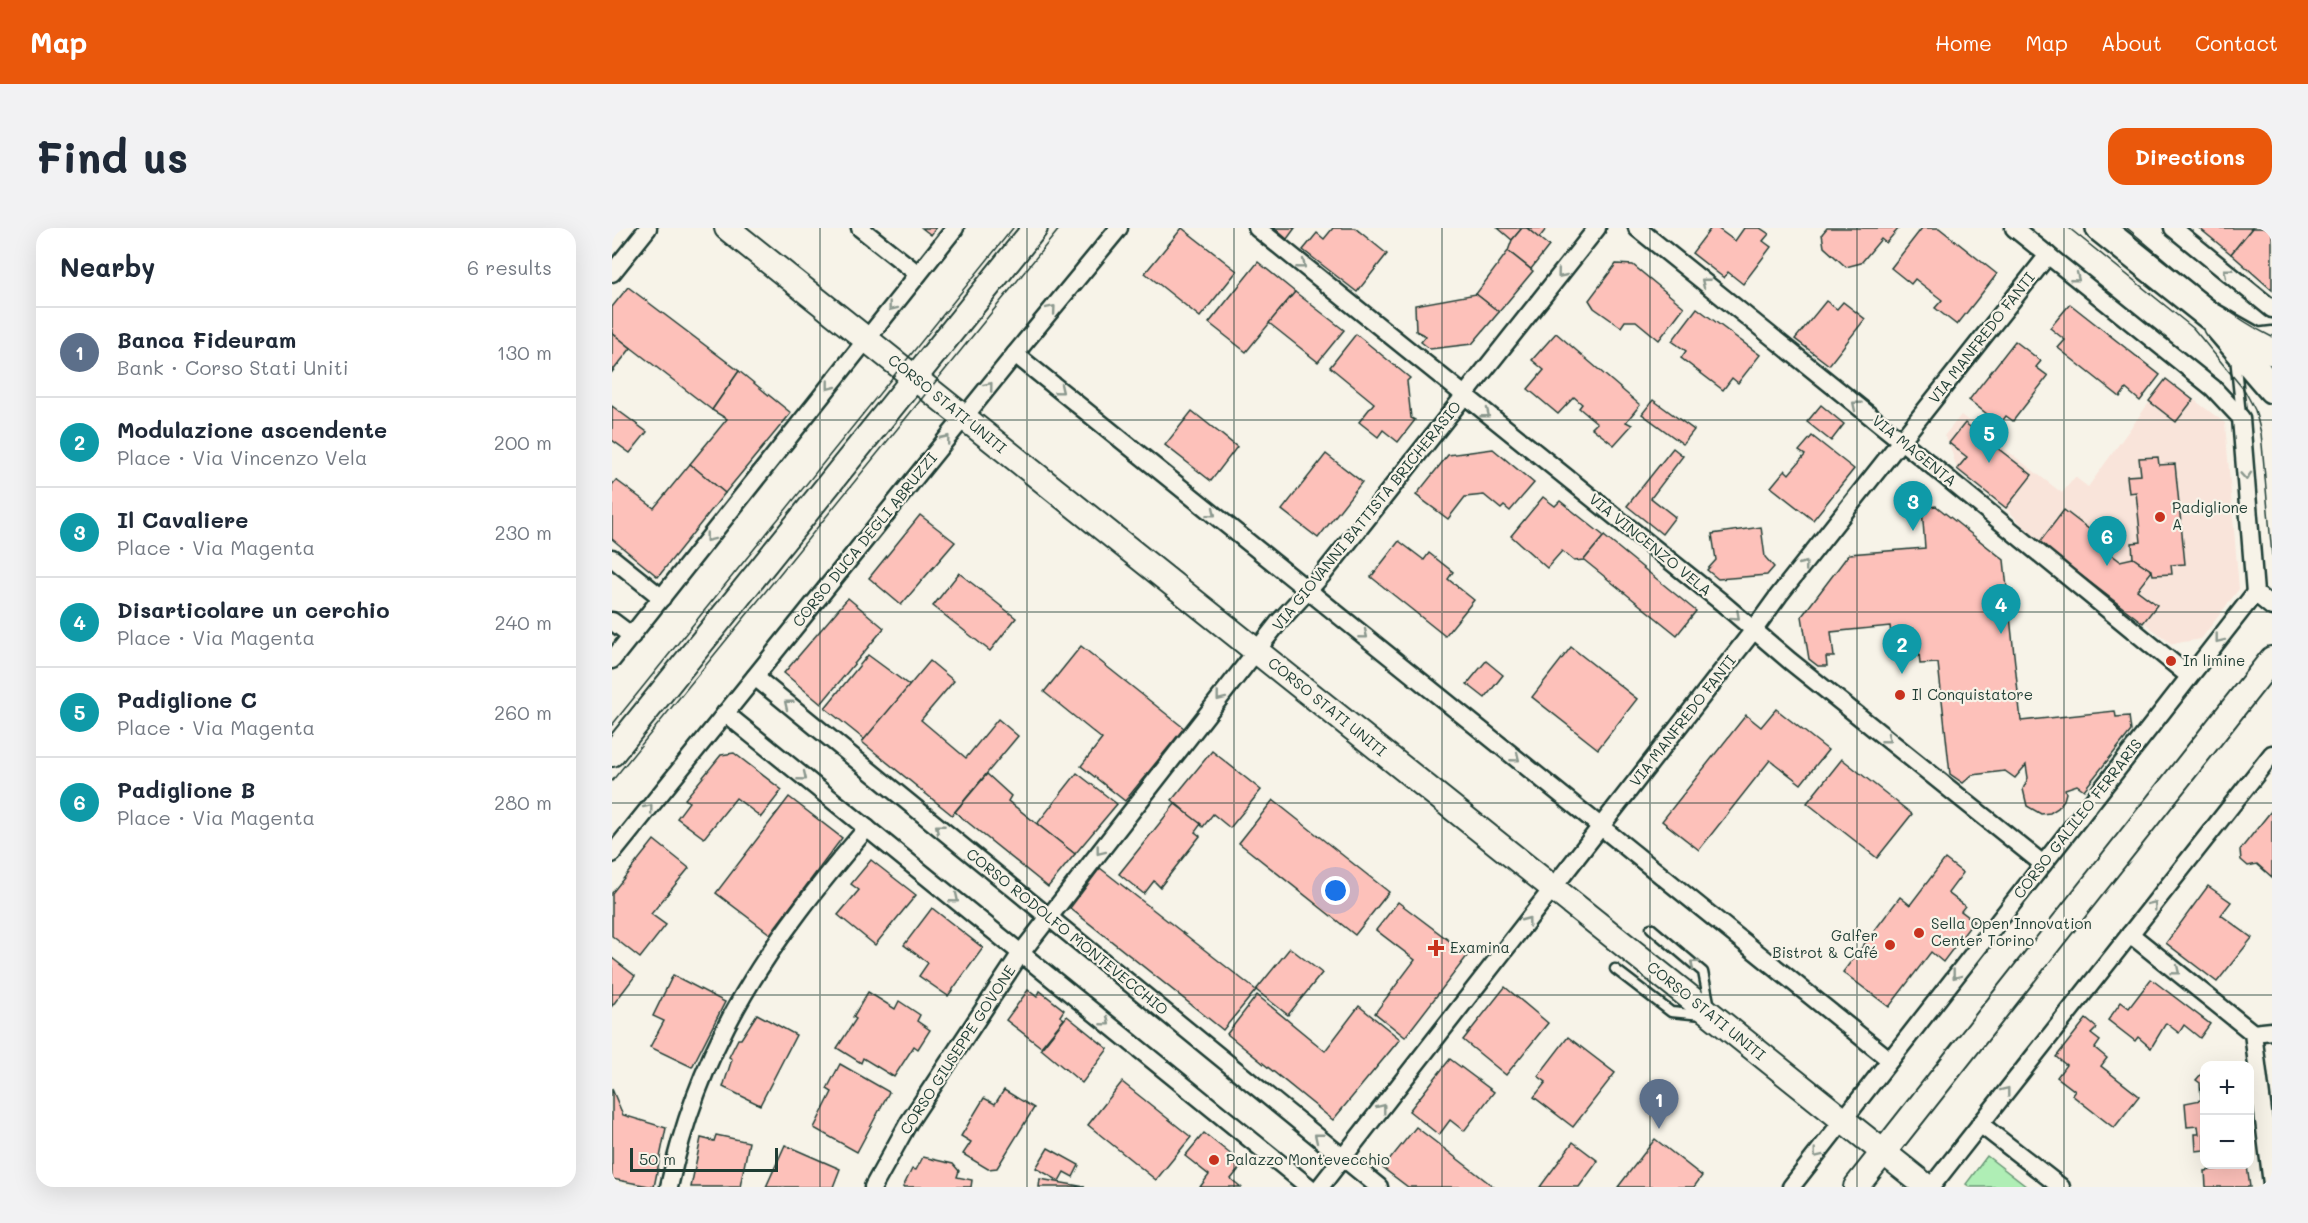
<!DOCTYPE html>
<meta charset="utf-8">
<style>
:root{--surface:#fff;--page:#f2f2f3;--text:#1f2937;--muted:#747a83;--line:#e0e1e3;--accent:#ea580c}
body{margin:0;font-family:Mali,sans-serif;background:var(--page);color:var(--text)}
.controls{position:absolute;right:18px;bottom:18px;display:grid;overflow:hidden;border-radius:12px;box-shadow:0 6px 24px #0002}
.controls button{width:54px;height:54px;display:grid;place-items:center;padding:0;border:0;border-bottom:2px solid var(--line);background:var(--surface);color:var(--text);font:30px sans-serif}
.scale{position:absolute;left:18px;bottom:15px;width:148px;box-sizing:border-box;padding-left:6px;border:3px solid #1f3d34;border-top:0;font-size:16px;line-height:21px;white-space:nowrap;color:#1f3d34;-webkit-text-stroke:4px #f7f3e8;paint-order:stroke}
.you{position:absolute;left:724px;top:663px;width:21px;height:21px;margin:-15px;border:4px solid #fff;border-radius:50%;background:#1a73e8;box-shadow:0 0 0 9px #1a73e833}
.badge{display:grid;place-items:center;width:39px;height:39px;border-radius:50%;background:var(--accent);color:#fff;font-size:20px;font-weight:700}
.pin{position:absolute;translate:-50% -50px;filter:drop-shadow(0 2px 3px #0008)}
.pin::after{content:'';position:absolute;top:32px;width:21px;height:18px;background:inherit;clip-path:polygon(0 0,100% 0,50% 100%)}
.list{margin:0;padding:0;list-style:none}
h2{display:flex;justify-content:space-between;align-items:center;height:78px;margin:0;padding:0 24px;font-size:26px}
h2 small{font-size:20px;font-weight:400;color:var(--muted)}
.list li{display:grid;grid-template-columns:39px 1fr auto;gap:18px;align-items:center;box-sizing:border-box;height:90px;padding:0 24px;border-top:2px solid var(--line)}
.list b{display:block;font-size:22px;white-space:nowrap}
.list p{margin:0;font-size:20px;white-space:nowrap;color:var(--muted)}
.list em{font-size:20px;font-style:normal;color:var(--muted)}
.map{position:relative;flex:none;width:1660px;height:959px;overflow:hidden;border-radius:18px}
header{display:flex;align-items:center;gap:36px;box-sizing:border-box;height:84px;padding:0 30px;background:var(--accent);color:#fff}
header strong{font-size:28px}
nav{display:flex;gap:33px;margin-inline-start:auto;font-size:21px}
.intro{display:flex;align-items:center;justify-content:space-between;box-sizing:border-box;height:144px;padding:0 36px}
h1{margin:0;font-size:42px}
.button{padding:15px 27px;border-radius:18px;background:var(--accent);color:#fff;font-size:21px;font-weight:700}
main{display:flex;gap:36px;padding:0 36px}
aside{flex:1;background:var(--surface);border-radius:18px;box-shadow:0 6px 24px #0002}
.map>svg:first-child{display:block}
.built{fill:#f9e4da}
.green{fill:#afeeb5;stroke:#679674;stroke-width:1.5}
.building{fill:#fdc1ba;stroke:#1f3d34;stroke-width:1.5}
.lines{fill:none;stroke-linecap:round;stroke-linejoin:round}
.lane-casing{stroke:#1f3d34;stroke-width:13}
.street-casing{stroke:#1f3d34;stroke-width:21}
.secondary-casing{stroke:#1f3d34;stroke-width:28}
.primary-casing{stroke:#1f3d34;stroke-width:32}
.lane{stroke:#f7f3e8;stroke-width:8}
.street{stroke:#f7f3e8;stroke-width:16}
.secondary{stroke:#f7f3e8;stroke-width:24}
.primary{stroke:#f7f3e8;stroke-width:27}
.tram{stroke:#1f3d34;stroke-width:1.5}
.oneway{stroke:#8b988e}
.grid{fill:none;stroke:#1f3d34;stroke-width:1.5;stroke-opacity:0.55}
.poi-dot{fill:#c8321e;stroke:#f7f3e8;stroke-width:2}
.labels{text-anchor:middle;stroke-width:4.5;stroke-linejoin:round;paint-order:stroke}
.street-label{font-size:15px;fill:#1f3d34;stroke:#f7f3e8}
.poi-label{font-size:15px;fill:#1f3d34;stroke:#f7f3e8;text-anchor:start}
</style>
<header>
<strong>Map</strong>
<nav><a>Home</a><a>Map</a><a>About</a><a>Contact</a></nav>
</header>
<div class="intro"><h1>Find us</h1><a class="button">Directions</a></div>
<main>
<aside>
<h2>Nearby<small>6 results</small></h2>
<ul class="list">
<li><span class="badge" style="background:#5c6f8a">1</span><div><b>Banca Fideuram</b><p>Bank · Corso Stati Uniti</p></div><em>130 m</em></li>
<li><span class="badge" style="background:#0f9aa8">2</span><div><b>Modulazione ascendente</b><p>Place · Via Vincenzo Vela</p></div><em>200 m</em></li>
<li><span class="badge" style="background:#0f9aa8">3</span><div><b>Il Cavaliere</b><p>Place · Via Magenta</p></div><em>230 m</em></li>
<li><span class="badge" style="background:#0f9aa8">4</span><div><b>Disarticolare un cerchio</b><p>Place · Via Magenta</p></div><em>240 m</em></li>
<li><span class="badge" style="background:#0f9aa8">5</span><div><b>Padiglione C</b><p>Place · Via Magenta</p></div><em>260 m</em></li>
<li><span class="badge" style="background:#0f9aa8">6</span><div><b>Padiglione B</b><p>Place · Via Magenta</p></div><em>280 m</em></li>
</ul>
</aside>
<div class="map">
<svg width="1660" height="959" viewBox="0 0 1660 959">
<rect width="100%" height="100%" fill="#f7f3e8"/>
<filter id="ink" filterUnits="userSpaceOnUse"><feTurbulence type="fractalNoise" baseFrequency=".0167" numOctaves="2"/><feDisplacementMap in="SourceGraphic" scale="12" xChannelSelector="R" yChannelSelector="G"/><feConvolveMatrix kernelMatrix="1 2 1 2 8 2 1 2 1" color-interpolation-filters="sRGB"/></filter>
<g filter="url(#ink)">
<!-- built -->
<polygon class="built" points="1554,151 1613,195 1627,361 1589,411 1560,416 1427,315 1394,280 1345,241 1337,215 1332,208 1349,187 1450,265 1463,249 1476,259"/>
<!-- green -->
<polygon class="green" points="1375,928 1415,959 1358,959 1354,956"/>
<!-- building -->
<g class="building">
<polygon points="310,0 324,0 319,7"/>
<polygon points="570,0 625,43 588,89 533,45"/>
<polygon points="662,0 683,0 675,11"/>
<polygon points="721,0 743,0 775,26 745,64 691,22 705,5 712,11"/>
<polygon points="886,0 910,0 900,12"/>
<polygon points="910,0 915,0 937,18 919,41 896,23 900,12"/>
<polygon points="915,0 935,0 927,10"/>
<polygon points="1099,0 1105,0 1123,13 1132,0 1148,0 1157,6 1151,13 1159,19 1131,56 1116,44 1112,50 1080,25"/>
<polygon points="1215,0 1287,0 1274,15 1269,11 1249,35 1234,39 1212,19 1210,6"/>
<polygon points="1310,0 1327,0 1385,46 1345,97 1323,80 1330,72 1303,51 1299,56 1279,40"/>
<polygon points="1587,0 1640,0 1619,26"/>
<polygon points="1640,0 1660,0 1660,62 1619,26"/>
<polygon points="896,23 921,43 887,84 864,66"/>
<polygon points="646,34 683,64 634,124 597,95"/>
<polygon points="1004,36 1021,37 1072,79 1047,112 1024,93 1013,93 1009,99 982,80 977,72"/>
<polygon points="16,59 127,143 100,182 0,105 0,79"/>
<polygon points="683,64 732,102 706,134 657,95"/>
<polygon points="864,66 887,84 860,116 818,121 809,114 814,108 804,103 803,77"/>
<polygon points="1214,73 1225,81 1231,74 1253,91 1217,137 1183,111"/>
<polygon points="1458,76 1548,147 1528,173 1514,161 1508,169 1446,120 1453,112 1438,100"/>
<polygon points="1085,80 1148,127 1126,155 1120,150 1111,162 1069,130 1074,123 1060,113"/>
<polygon points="0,105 19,120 0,144"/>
<polygon points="944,105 1028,177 1014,194 1020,197 1002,217 980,200 985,195 967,180 970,176 962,169 946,186 916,161 932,142 920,132"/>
<polygon points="744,106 798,150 795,153 799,190 803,192 786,214 771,202 766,209 747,194 762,175 718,139"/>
<polygon points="1403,113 1429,133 1424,139 1436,148 1401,193 1394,188 1388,196 1357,172"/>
<polygon points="127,143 179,185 113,265 78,236 115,191 100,182"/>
<polygon points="1554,151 1581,172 1564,194 1537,173"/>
<polygon points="1041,172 1082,202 1071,216 1030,186"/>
<polygon points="1209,177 1232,196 1219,213 1195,194"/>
<polygon points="0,178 35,204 18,225 0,212"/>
<polygon points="580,183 625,219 599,253 553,217"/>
<polygon points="1353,195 1420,247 1394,280 1345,241 1355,229 1337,215"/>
<polygon points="1200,208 1242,241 1201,292 1159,259 1173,242 1177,246 1193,227 1187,223"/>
<polygon points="1061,220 1071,228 1039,270 1063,289 1050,306 1015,278"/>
<polygon points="881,221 922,255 898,283 892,278 889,281 872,267 853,269 836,291 804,267 836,227"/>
<polygon points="714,226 750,254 706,310 670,282"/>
<polygon points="1546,229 1547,237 1563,236 1573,336 1559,337 1560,346 1541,347 1540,343 1521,330 1520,315 1529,314 1524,264 1517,265 1515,248 1529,247 1527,230"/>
<polygon points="78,236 113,265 46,349 0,311 0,257 4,252 42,280"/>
<polygon points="931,269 943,278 948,273 992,308 972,332 962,333 950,323 935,340 899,308"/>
<polygon points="1324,278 1392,332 1409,493 1503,483 1504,489 1517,488 1519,503 1472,562 1465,557 1453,561 1454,565 1452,572 1446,580 1438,585 1429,586 1415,578 1411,561 1416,550 1414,537 1403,550 1393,543 1360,547 1351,555 1338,546 1326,435 1308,436 1307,425 1282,428 1278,398 1219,404 1222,429 1214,429 1215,438 1206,438 1197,431 1190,388 1237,326 1313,320 1310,280"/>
<polygon points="1452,282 1487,309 1483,314 1508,333 1521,330 1540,343 1525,362 1545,377 1531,395 1427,315"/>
<polygon points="308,287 343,314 289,377 257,350"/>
<polygon points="1149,299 1153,329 1162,339 1155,347 1106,351 1095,342 1104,332 1100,306"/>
<polygon points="992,308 1084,383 1065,407 972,332"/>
<polygon points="787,313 812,332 817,325 841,344 836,351 862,372 833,408 759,349"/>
<polygon points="347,345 404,390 378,423 321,378"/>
<polygon points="236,370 272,400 209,476 172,445"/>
<polygon points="469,418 572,500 513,573 469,538 490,511 432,464"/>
<polygon points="959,419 1025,471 986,521 920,469"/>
<polygon points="256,427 298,458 253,512 213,480"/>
<polygon points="318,433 342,453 309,492 354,530 386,491 406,508 340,587 250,514"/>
<polygon points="874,433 891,447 873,470 855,456"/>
<polygon points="1164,481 1216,522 1189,556 1158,532 1087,622 1050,593 1134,487 1149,499"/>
<polygon points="600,523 649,562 618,600 601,586 591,599 560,572"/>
<polygon points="122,525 170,562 149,589 124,570 92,610 65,590 77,574 73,571 109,527"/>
<polygon points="1230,531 1300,586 1265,630 1195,575"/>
<polygon points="465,545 505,576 463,626 425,596"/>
<polygon points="375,546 399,568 396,573 463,626 436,659 343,584"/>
<polygon points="177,569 230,610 158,706 104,665"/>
<polygon points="661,572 777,664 743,707 627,615"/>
<polygon points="563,576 589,596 583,604 588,608 548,659 542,653 532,666 507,646"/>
<polygon points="1660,582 1660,649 1645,636 1636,638 1629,632 1628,622"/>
<polygon points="42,612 77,640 39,686 54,697 28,730 0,708 0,665"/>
<polygon points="1333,631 1351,645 1336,665 1353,678 1349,683 1362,693 1331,734 1319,724 1277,779 1231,744 1288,669 1298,677"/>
<polygon points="259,632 304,667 263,717 226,687 247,662 239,656"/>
<polygon points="488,640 644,762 611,802 458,680"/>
<polygon points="1596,658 1619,674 1609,687 1640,710 1605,754 1554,715"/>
<polygon points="786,674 856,727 793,809 763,785 803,732 764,702"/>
<polygon points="320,680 371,720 336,768 307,748 316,735 292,717"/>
<polygon points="678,720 710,745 676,787 644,762"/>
<polygon points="0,730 23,748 0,778"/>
<polygon points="61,747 113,774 80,839 38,819 52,793 41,788"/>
<polygon points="1539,751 1598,796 1588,810 1572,797 1567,805 1554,795 1539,820 1526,809 1523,813 1496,792 1509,774 1517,780"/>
<polygon points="893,759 936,795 894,847 851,812"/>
<polygon points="416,762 425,769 428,763 452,782 448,788 452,791 429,819 394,792"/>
<polygon points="256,764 283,781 287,773 308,787 305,793 318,802 306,821 302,818 282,849 251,830 249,835 225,820 244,791 241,789"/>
<polygon points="645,767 713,823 747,778 788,811 721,892 615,806"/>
<polygon points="145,786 184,807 148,877 111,859 120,831 117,829 126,811 129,811"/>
<polygon points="455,788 496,821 470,855 429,821"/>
<polygon points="1474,791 1485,800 1479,806 1488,813 1483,820 1495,830 1489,838 1527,868 1502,900 1460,867 1463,863 1445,849 1454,837 1444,829"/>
<polygon points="956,809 1003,845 961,899 922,869 934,854 926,848"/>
<polygon points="838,831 882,864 852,903 838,892 827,907 797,883"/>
<polygon points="228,836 277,864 245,924 202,900 220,864 215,861"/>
<polygon points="1591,844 1592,922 1584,923 1583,906 1587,906 1586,898 1575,899 1573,875 1589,872 1588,855 1584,852"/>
<polygon points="510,854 579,909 544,952 476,897"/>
<polygon points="0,861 11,887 54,900 42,959 0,951"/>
<polygon points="392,862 422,880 385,940 376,941 351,926 359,914 349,908 372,870 383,876"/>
<polygon points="804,899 882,959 796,959 771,940"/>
<polygon points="592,905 631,936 619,951 629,959 588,959 597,947 573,928"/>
<polygon points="104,907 137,914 128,959 79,959 89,910 102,913"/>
<polygon points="1043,911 1090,948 1082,959 1006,959"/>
<polygon points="961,914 986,933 967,959 928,959"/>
<polygon points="173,917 228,941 221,959 154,959"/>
<polygon points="436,920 467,937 461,949 452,944 447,953 424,940"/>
<polygon points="311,929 341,936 347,943 345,949 360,952 359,959 291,959 300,941 304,942"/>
<polygon points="1609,936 1634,936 1635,938 1610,941"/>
<polygon points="1635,938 1638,959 1594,959 1593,943"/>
<polygon points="428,951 473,959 427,959"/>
</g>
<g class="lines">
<defs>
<g id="lane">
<polyline points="1643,105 1660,103"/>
<polyline points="1623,129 1629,187"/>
<polyline points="1039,700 1091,744 1098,779"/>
<polyline points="1003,741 1059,784 1090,787"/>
</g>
<g id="street">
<polyline points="248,0 306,46"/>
<polyline points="645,0 1108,373 1178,433 1431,636"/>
<polyline points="1025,0 1329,245 1577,448"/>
<polyline points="1402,0 1601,160 1629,190 1643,365 1660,379"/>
<polyline points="1561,0 1660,81"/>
<polyline points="0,45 36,0"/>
<polyline points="403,126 1278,832"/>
<polyline points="0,330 50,370"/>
<polyline points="0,393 20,408"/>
<polyline points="0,432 343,0"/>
<polyline points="143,449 767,959"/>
<polyline points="113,485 697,959"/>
<polyline points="0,626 403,126 507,0"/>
<polyline points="1518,706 1641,805 1660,956"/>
<polyline points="1641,805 1660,803"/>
<polyline points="1368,896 1449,959"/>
<path d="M 57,959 C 89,811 158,713 255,600"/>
<polyline points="261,959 297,894 409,725 667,394 712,345 985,0"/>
<polyline points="708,959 1141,403 1167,367 1436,27"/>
<polyline points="1179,959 1643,365"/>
<polyline points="1319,959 1660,526"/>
</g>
<g id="secondary">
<polyline points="115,0 1315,959"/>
<polyline points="0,526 423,0"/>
<polyline points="1244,959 1660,431"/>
</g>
<g id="primary">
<polyline points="1488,0 1598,88 1660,123"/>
<polyline points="1606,98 1660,161"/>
</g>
</defs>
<!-- lane casing -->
<use href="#lane" class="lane-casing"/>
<!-- street casing -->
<use href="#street" class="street-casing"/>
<!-- secondary casing -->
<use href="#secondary" class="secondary-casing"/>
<!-- primary casing -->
<use href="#primary" class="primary-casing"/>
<!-- lane -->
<use href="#lane" class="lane"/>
<!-- street -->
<use href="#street" class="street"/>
<!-- secondary -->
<use href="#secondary" class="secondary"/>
<!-- primary -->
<use href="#primary" class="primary"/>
<!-- tram -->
<g class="tram">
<polyline points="1457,0 1581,100 1633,163 1643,182 1649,205 1660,327"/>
<path d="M 1515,0 C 1561,37 1607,83 1660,109"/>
<polyline points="0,497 401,0"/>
<polyline points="0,553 448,0"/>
</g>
</g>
<!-- one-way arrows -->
<defs><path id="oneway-chevron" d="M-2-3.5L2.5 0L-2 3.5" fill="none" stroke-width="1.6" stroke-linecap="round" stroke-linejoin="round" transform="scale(1.5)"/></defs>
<g class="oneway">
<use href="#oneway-chevron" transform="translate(690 37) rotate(39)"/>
<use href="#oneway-chevron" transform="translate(1615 44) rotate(-141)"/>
<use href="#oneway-chevron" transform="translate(949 46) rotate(129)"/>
<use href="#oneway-chevron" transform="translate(1464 50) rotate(39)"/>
<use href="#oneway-chevron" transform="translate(1093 54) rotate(-141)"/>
<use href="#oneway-chevron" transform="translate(280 79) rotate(128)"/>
<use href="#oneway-chevron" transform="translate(440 81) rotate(-50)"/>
<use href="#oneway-chevron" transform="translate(218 158) rotate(128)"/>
<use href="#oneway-chevron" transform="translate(377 158) rotate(-51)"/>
<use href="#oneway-chevron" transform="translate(448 162) rotate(39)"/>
<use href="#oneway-chevron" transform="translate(1244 177) rotate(-141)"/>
<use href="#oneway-chevron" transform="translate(874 186) rotate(38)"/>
<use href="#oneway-chevron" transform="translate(334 211) rotate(-51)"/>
<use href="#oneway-chevron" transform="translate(1634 248) rotate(86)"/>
<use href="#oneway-chevron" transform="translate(600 285) rotate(39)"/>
<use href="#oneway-chevron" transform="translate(97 310) rotate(128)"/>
<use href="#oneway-chevron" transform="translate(1192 337) rotate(-51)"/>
<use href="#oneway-chevron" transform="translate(1124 388) rotate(42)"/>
<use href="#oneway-chevron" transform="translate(752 407) rotate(39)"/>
<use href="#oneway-chevron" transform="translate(1607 411) rotate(128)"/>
<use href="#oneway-chevron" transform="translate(608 469) rotate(128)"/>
<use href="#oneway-chevron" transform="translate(176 476) rotate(-141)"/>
<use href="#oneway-chevron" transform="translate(1275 511) rotate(39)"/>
<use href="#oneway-chevron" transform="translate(904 530) rotate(39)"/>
<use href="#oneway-chevron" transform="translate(191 549) rotate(39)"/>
<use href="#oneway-chevron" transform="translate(37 580) rotate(-51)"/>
<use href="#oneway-chevron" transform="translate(327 600) rotate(-141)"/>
<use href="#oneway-chevron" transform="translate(488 623) rotate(128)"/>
<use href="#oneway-chevron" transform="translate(343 671) rotate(39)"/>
<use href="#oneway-chevron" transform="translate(1541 677) rotate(-52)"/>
<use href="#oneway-chevron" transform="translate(915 693) rotate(-53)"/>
<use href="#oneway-chevron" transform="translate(1082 736) rotate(-141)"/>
<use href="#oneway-chevron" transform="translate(1564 743) rotate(39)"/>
<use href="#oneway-chevron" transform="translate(1344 747) rotate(128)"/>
<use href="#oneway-chevron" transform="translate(494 794) rotate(39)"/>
<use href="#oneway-chevron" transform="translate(1394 863) rotate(-52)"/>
<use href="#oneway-chevron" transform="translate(770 880) rotate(-52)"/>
<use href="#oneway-chevron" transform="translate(706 909) rotate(-141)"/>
<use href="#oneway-chevron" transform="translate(1205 926) rotate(128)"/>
</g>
</g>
<!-- grid -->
<path class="grid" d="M 208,0 L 208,959M 415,0 L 415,959M 622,0 L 622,959M 830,0 L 830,959M 1038,0 L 1038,959M 1245,0 L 1245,959M 1452,0 L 1452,959M 0,192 L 1660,192M 0,384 L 1660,384M 0,575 L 1660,575M 0,767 L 1660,767"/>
<!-- markers -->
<g class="poi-dot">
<circle cx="1548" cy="289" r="6"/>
<circle cx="1559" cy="433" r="6"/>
<circle cx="1288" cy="467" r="6"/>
<circle cx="1307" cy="705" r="6"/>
<circle cx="1278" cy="717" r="6"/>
<path d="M821 711h6v6h6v6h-6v6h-6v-6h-6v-6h6z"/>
<circle cx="602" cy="932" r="6"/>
</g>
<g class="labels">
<!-- street labels -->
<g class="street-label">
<text transform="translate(1370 110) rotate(-52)" y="5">VIA MANFREDO FANTI</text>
<text transform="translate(335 176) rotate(39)" y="5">CORSO STATI UNITI</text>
<text transform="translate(1302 223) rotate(39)" y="5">VIA MAGENTA</text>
<text transform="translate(755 288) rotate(-51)" y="5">VIA GIOVANNI BATTISTA BRICHERASIO</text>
<text transform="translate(253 312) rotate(-51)" y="5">CORSO DUCA DEGLI ABRUZZI</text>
<text transform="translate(1038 317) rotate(39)" y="5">VIA VINCENZO VELA</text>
<text transform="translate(715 479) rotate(39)" y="5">CORSO STATI UNITI</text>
<text transform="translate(1071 493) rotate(-52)" y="5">VIA MANFREDO FANTI</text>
<text transform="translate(1466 591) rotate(-52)" y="5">CORSO GALILEO FERRARIS</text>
<text transform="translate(455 704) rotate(39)" y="5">CORSO RODOLFO MONTEVECCHIO</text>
<text transform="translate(1094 783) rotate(39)" y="5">CORSO STATI UNITI</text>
<text transform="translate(346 822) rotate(-57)" y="5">CORSO GIUSEPPE GOVONE</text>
</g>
<!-- poi labels -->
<g class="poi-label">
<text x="1560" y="285">Padiglione<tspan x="1560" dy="17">A</tspan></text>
<text x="1571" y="438">In limine</text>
<text x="1300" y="472">Il Conquistatore</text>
<text x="1319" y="701">Sella Open Innovation<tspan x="1319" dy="17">Center Torino</tspan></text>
<text x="1266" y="713" text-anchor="end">Galfer<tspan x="1266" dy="17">Bistrot &amp; Café</tspan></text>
<text x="838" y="725">Examina</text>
<text x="614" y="937">Palazzo Montevecchio</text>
</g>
</g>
</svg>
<div class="controls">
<button>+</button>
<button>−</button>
</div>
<div class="scale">50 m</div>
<div class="you"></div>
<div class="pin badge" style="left:1047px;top:901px;background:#5c6f8a">1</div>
<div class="pin badge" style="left:1290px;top:446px;background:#0f9aa8">2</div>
<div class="pin badge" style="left:1301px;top:303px;background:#0f9aa8">3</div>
<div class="pin badge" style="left:1389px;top:406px;background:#0f9aa8">4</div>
<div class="pin badge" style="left:1377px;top:235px;background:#0f9aa8">5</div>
<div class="pin badge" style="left:1495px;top:338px;background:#0f9aa8">6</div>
</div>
</main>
